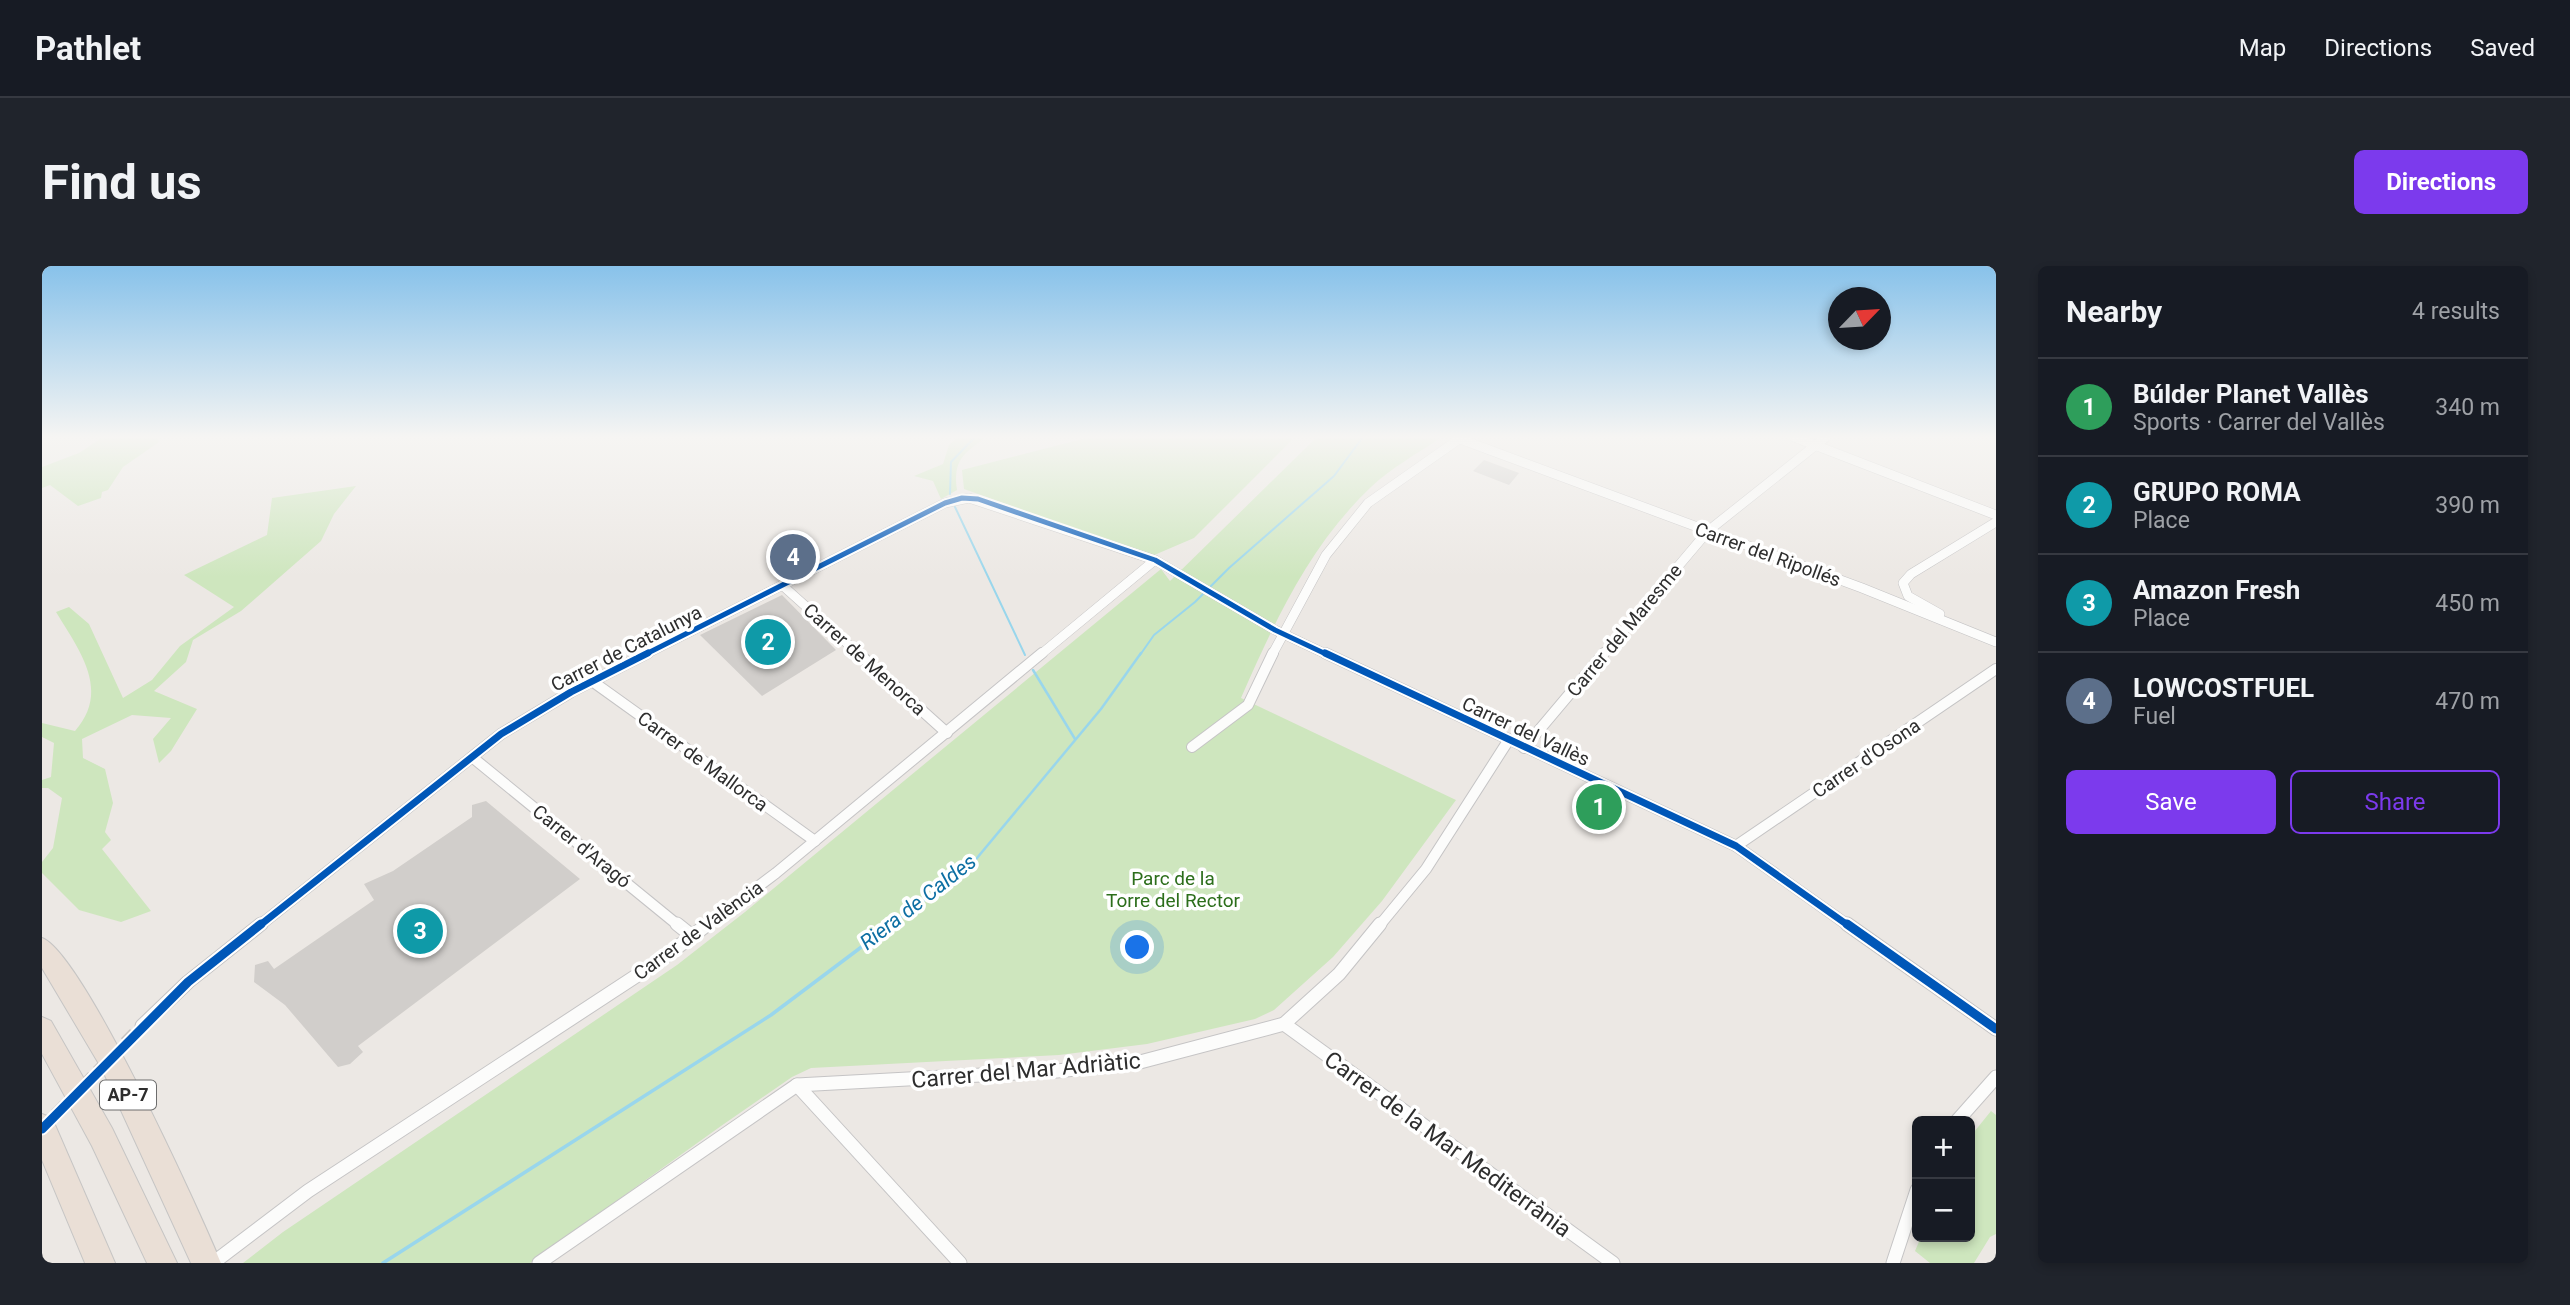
<!DOCTYPE html>
<meta charset="utf-8">
<style>
:root{--surface:#171b24;--page:#20242c;--text:#f1f3f6;--muted:#9ea1a6;--line:#363941;--accent:#7c3aed}
body{margin:0;font-family:Roboto,sans-serif;background:var(--page);color:var(--text)}
.controls{position:absolute;right:21px;bottom:21px;display:grid;overflow:hidden;border-radius:10px;box-shadow:0 4px 10px #0003}
.controls button{width:63px;height:63px;display:grid;place-items:center;padding:0;border:0;border-bottom:2px solid var(--line);background:var(--surface);color:var(--text);font:35px sans-serif}
.compass{position:absolute;left:1786px;top:21px;width:63px;height:63px;border-radius:50%;background:var(--surface);box-shadow:0 4px 10px #0003;rotate:65deg}
.you{position:absolute;left:1096px;top:682px;width:24px;height:24px;margin:-18px;border:5px solid #fff;border-radius:50%;background:#1a73e8;box-shadow:0 0 0 10px #1a73e833}
.badge{display:grid;place-items:center;width:46px;height:46px;border-radius:50%;background:var(--accent);color:#fff;font-size:23px;font-weight:700}
.pin{position:absolute;translate:-50% -50%;border:4px solid #fff;box-shadow:0 2px 7px #0006}
.list{margin:0;padding:0;list-style:none}
h2{display:flex;justify-content:space-between;align-items:center;height:91px;margin:0;padding:0 28px;font-size:30px}
h2 small{font-size:23px;font-weight:400;color:var(--muted)}
.list li{display:grid;grid-template-columns:46px 1fr auto;gap:21px;align-items:center;box-sizing:border-box;height:98px;padding:0 28px;border-top:2px solid var(--line)}
.list b{display:block;font-size:26px;white-space:nowrap}
.list p{margin:0;font-size:23px;white-space:nowrap;color:var(--muted)}
.list em{font-size:23px;font-style:normal;color:var(--muted)}
.actions{display:flex;gap:14px;padding:21px 28px}
.actions a{flex:1;padding:16px 0;border:2px solid var(--accent);border-radius:10px;text-align:center;font-size:24px;color:var(--accent)}
.actions .main{background:var(--accent);color:#fff}
.map{position:relative;flex:none;width:1954px;height:997px;overflow:hidden;border-radius:10px}
header{display:flex;align-items:center;gap:42px;box-sizing:border-box;height:98px;padding:0 35px;background:var(--surface);border-bottom:2px solid var(--line)}
header strong{font-size:33px}
nav{display:flex;gap:38px;margin-inline-start:auto;font-size:24px}
.intro{display:flex;align-items:center;justify-content:space-between;box-sizing:border-box;height:168px;padding:0 42px}
h1{margin:0;font-size:49px}
.button{padding:18px 32px;border-radius:10px;background:var(--accent);color:#fff;font-size:24px;font-weight:700}
main{display:flex;gap:42px;padding:0 42px}
aside{flex:1;background:var(--surface);border-radius:10px;box-shadow:0 4px 10px #0003}
.map>svg:first-child{display:block}
.green{fill:#cee6be}
.lines{fill:none;stroke-linecap:round;stroke-linejoin:round}
.stream-far2{stroke:#99d6ec;stroke-width:2}
.stream-far1{stroke:#99d6ec;stroke-width:2.5}
.stream{stroke:#99d6ec;stroke-width:3.5}
.building{fill:#d1cecb}
.street-tunnel{stroke:#c6c3c0;stroke-width:13;stroke-dasharray:13 7;stroke-linecap:butt}
.street-far2-casing{stroke:#c5c4c5;stroke-width:10}
.street-far1-casing{stroke:#c5c4c5;stroke-width:12}
.street-casing{stroke:#c5c4c5;stroke-width:15}
.highway-casing{stroke:#c6c5c4;stroke-width:2}
.street-far2{stroke:#fcfcfb;stroke-width:9}
.street-far1{stroke:#fcfcfb;stroke-width:10}
.street{stroke:#fcfcfb;stroke-width:13}
.highway{fill:#eadfd6;fill-rule:evenodd}
.cycleway-far2-casing{stroke:#fff;stroke-width:9}
.cycleway-far1-casing{stroke:#fff;stroke-width:11}
.cycleway-casing{stroke:#fff;stroke-width:13}
.cycleway-far2{stroke:#0057b8;stroke-width:5}
.cycleway-far1{stroke:#0057b8;stroke-width:7}
.cycleway{stroke:#0057b8;stroke-width:9}
.labels{text-anchor:middle;stroke-width:7;stroke-linejoin:round;paint-order:stroke}
.shield{fill:#fff;stroke:#6d6d6d;stroke-width:2}
.shield-label{font-size:18px;font-weight:bold;fill:#2e2e2e}
.street-label{font-size:19px;fill:#2e2e2e;stroke:#fff}
.park-label{font-size:19px;fill:#2c6e1b;stroke:#fff}
.water-label{font-size:21px;font-style:italic;fill:#0d6fa3;stroke:#fff}
.near-street-label{font-size:23px;fill:#2e2e2e;stroke:#fff}
</style>
<header>
<strong>Pathlet</strong>
<nav><a>Map</a><a>Directions</a><a>Saved</a></nav>
</header>
<div class="intro"><h1>Find us</h1><a class="button">Directions</a></div>
<main>
<div class="map">
<svg width="1954" height="997" viewBox="0 0 1954 997">
<rect width="100%" height="100%" fill="#ece8e4"/>
<!-- green -->
<g class="green">
<polygon points="61,171 116,171 117,176 81,201 66,224 60,226 59,232 36,240 8,219 0,222 0,201 37,187"/>
<path d="M 916,171 L 944,171 C 921,188 911,194 915,224 L 899,233 L 891,215 L 872,210 L 901,198 L 907,179 Z"/>
<polygon points="1048,171 1245,171 1250,174 1152,272 1110,290 922,223 920,204"/>
<path d="M 1275,171 L 1400,171 C 1376,187 1349,202 1329,221 C 1267,280 1233,355 1199,432 L 1414,534 L 1340,635 L 1291,691 L 1232,744 L 1213,753 L 1105,778 L 1017,789 L 769,802 L 750,811 L 679,860 L 488,997 L 201,997 L 241,966 L 635,699 L 703,646 L 1119,303 L 1128,315 Z"/>
<path d="M 314,220 L 292,248 L 279,275 L 199,345 L 151,374 L 144,396 L 112,425 L 155,443 L 129,485 L 117,497 L 111,473 L 129,452 L 90,449 L 40,473 L 41,492 L 63,503 L 71,537 L 63,566 L 69,574 L 60,583 L 109,645 L 79,656 L 37,644 L 0,607 L 0,596 L 11,582 L 20,532 L 6,522 L 0,522 L 0,514 L 9,511 L 12,477 L 0,471 L 0,457 L 33,465 C 69,424 37,384 14,346 L 27,341 L 47,358 L 81,432 L 110,414 L 138,380 L 192,341 L 142,309 L 225,269 L 230,232 Z"/>
<polygon points="1949,845 1954,849 1954,968 1948,971 1932,997 1888,997 1873,985 1879,971 1928,971 1928,871"/>
</g>
<g class="lines">
<!-- stream-far2 -->
<g class="stream-far2">
<polyline points="908,228 909,196 933,171"/>
<polyline points="913,241 983,389"/>
<polyline points="1098,389 1112,369 1153,336 1187,302 1292,210 1321,171"/>
</g>
<!-- stream-far1 -->
<g class="stream-far1">
<polyline points="991,404 1033,473"/>
<polyline points="848,660 930,598 1059,443 1099,387"/>
</g>
<!-- stream -->
<polyline class="stream" points="341,997 729,749 850,658"/>
</g>
<!-- building -->
<g class="building">
<polygon points="1442,194 1477,207 1467,219 1431,205"/>
<polygon points="740,329 794,384 720,430 658,369"/>
<polygon points="444,535 538,613 316,780 321,786 308,798 296,801 243,739 212,716 213,699 226,695 232,703 332,634 322,618 351,605 430,551 430,539"/>
</g>
<g class="lines">
<!-- street-tunnel -->
<polyline class="street-tunnel" points="0,863 100,760"/>
<defs>
<g id="street-far2">
<polyline points="1752,171 1954,249"/>
<polyline points="1418,173 1820,322 1954,376"/>
<polyline points="740,319 818,389"/>
<polyline points="1898,348 1866,330 1861,317 1869,308 1954,256"/>
<polyline points="602,389 903,237 927,232 1113,294 1233,364 1286,389"/>
<polyline points="998,389 1113,294"/>
<polyline points="1230,389 1284,289 1326,237 1420,171"/>
<polyline points="1561,389 1666,265 1784,171"/>
</g>
<g id="street-far1">
<polyline points="816,387 905,467"/>
<polyline points="1283,387 1694,580 1807,660"/>
<polyline points="550,415 773,575"/>
<polyline points="1150,481 1206,439 1231,387"/>
<polyline points="1482,482 1562,387"/>
<polyline points="430,491 637,660"/>
<polyline points="1694,580 1954,403"/>
<polyline points="217,660 459,468 529,426 606,387"/>
<polyline points="664,660 734,607 1000,387"/>
<polyline points="1337,660 1384,603 1466,475"/>
</g>
<g id="street">
<polyline points="635,658 650,670"/>
<polyline points="1805,658 1954,763"/>
<polyline points="1242,758 1571,997"/>
<polyline points="100,760 146,716 219,658"/>
<polyline points="755,819 918,997"/>
<polyline points="1915,855 1954,811"/>
<polyline points="171,997 266,925 617,695 666,658"/>
<polyline points="497,997 755,819 1015,805 1098,796 1242,758 1297,708 1338,658"/>
<polyline points="1851,997 1875,924"/>
</g>
<g id="highway">
<path d="M 0,672 C 40,686 158,946 179,997 L 149,997 L 60,803 L 0,702 Z"/>
<polygon points="0,751 9,755 70,862 135,997 105,997 50,880 0,788"/>
<polygon points="0,848 10,852 73,997 43,997 0,894"/>
</g>
</defs>
<!-- street-far2 casing -->
<use href="#street-far2" class="street-far2-casing"/>
<!-- street-far1 casing -->
<use href="#street-far1" class="street-far1-casing"/>
<!-- street casing -->
<use href="#street" class="street-casing"/>
<!-- highway casing -->
<use href="#highway" class="highway-casing"/>
<!-- street-far2 -->
<use href="#street-far2" class="street-far2"/>
<!-- street-far1 -->
<use href="#street-far1" class="street-far1"/>
<!-- street -->
<use href="#street" class="street"/>
<!-- highway -->
<use href="#highway" class="highway"/>
<defs>
<polyline id="cycleway-far2" points="602,389 903,237 920,232 936,233 1113,294 1233,364 1286,389"/>
<g id="cycleway-far1">
<polyline points="1283,387 1694,580 1807,660"/>
<polyline points="217,660 459,468 529,426 606,387"/>
</g>
<g id="cycleway">
<polyline points="1805,658 1954,763"/>
<polyline points="0,863 146,716 219,658"/>
</g>
</defs>
<!-- cycleway-far2 casing -->
<use href="#cycleway-far2" class="cycleway-far2-casing"/>
<!-- cycleway-far1 casing -->
<use href="#cycleway-far1" class="cycleway-far1-casing"/>
<!-- cycleway casing -->
<use href="#cycleway" class="cycleway-casing"/>
<!-- cycleway-far2 -->
<use href="#cycleway-far2" class="cycleway-far2"/>
<!-- cycleway-far1 -->
<use href="#cycleway-far1" class="cycleway-far1"/>
<!-- cycleway -->
<use href="#cycleway" class="cycleway"/>
</g>
<!-- sky -->
<linearGradient id="sky" x2="0" y2="1"><stop stop-color="#88c2ea"/><stop offset="0.55" stop-color="#f6f5f3"/><stop offset="1" stop-color="#f6f5f3" stop-opacity="0"/></linearGradient>
<rect width="1954" height="311" fill="url(#sky)"/>
<g class="labels">
<!-- shield labels -->
<rect class="shield" x="58" y="814.5" width="56" height="29" rx="5"/>
<g class="shield-label">
<text x="86" y="835">AP-7</text>
</g>
<!-- street labels -->
<g class="street-label">
<text transform="translate(1726 288) rotate(20)" y="7">Carrer del Ripollés</text>
<text transform="translate(1582 364) rotate(-50)" y="7">Carrer del Maresme</text>
<text transform="translate(584 382) rotate(-27)" y="7">Carrer de Catalunya</text>
<text transform="translate(823 393) rotate(42)" y="7">Carrer de Menorca</text>
<text transform="translate(1484 465) rotate(25)" y="7">Carrer del Vallès</text>
<text transform="translate(1824 492) rotate(-34)" y="7">Carrer d'Osona</text>
<text transform="translate(661 495) rotate(36)" y="7">Carrer de Mallorca</text>
<text transform="translate(540 580) rotate(39)" y="7">Carrer d'Aragó</text>
<text transform="translate(656 664) rotate(-36)" y="7">Carrer de València</text>
</g>
<!-- park labels -->
<g class="park-label">
<text x="1131" y="619">Parc de la<tspan x="1131" dy="22">Torre del Rector</tspan></text>
</g>
<!-- water labels -->
<g class="water-label">
<text transform="translate(876 636) rotate(-38)" y="7">Riera de Caldes</text>
</g>
<!-- near-street labels -->
<g class="near-street-label">
<text transform="translate(984 804) rotate(-5)" y="8">Carrer del Mar Adriàtic</text>
<text transform="translate(1406 878) rotate(36)" y="8">Carrer de la Mar Mediterrània</text>
</g>
</g>
</svg>
<div class="controls">
<button>+</button>
<button>−</button>
</div>
<svg class="compass" viewBox="-18 -18 36 36"><path d="M0-13l5 13h-10z" fill="#e53935"/><path d="M0 13l5-13h-10z" fill="#9ea1a6"/></svg>
<div class="you"></div>
<div class="pin badge" style="left:1557px;top:541px;background:#2e9e5b">1</div>
<div class="pin badge" style="left:726px;top:376px;background:#0f9aa8">2</div>
<div class="pin badge" style="left:378px;top:665px;background:#0f9aa8">3</div>
<div class="pin badge" style="left:751px;top:291px;background:#5c6f8a">4</div>
</div>
<aside>
<h2>Nearby<small>4 results</small></h2>
<ul class="list">
<li><span class="badge" style="background:#2e9e5b">1</span><div><b>Búlder Planet Vallès</b><p>Sports · Carrer del Vallès</p></div><em>340 m</em></li>
<li><span class="badge" style="background:#0f9aa8">2</span><div><b>GRUPO ROMA</b><p>Place</p></div><em>390 m</em></li>
<li><span class="badge" style="background:#0f9aa8">3</span><div><b>Amazon Fresh</b><p>Place</p></div><em>450 m</em></li>
<li><span class="badge" style="background:#5c6f8a">4</span><div><b>LOWCOSTFUEL</b><p>Fuel</p></div><em>470 m</em></li>
</ul>
<div class="actions"><a class="main">Save</a><a>Share</a></div>
</aside>
</main>
